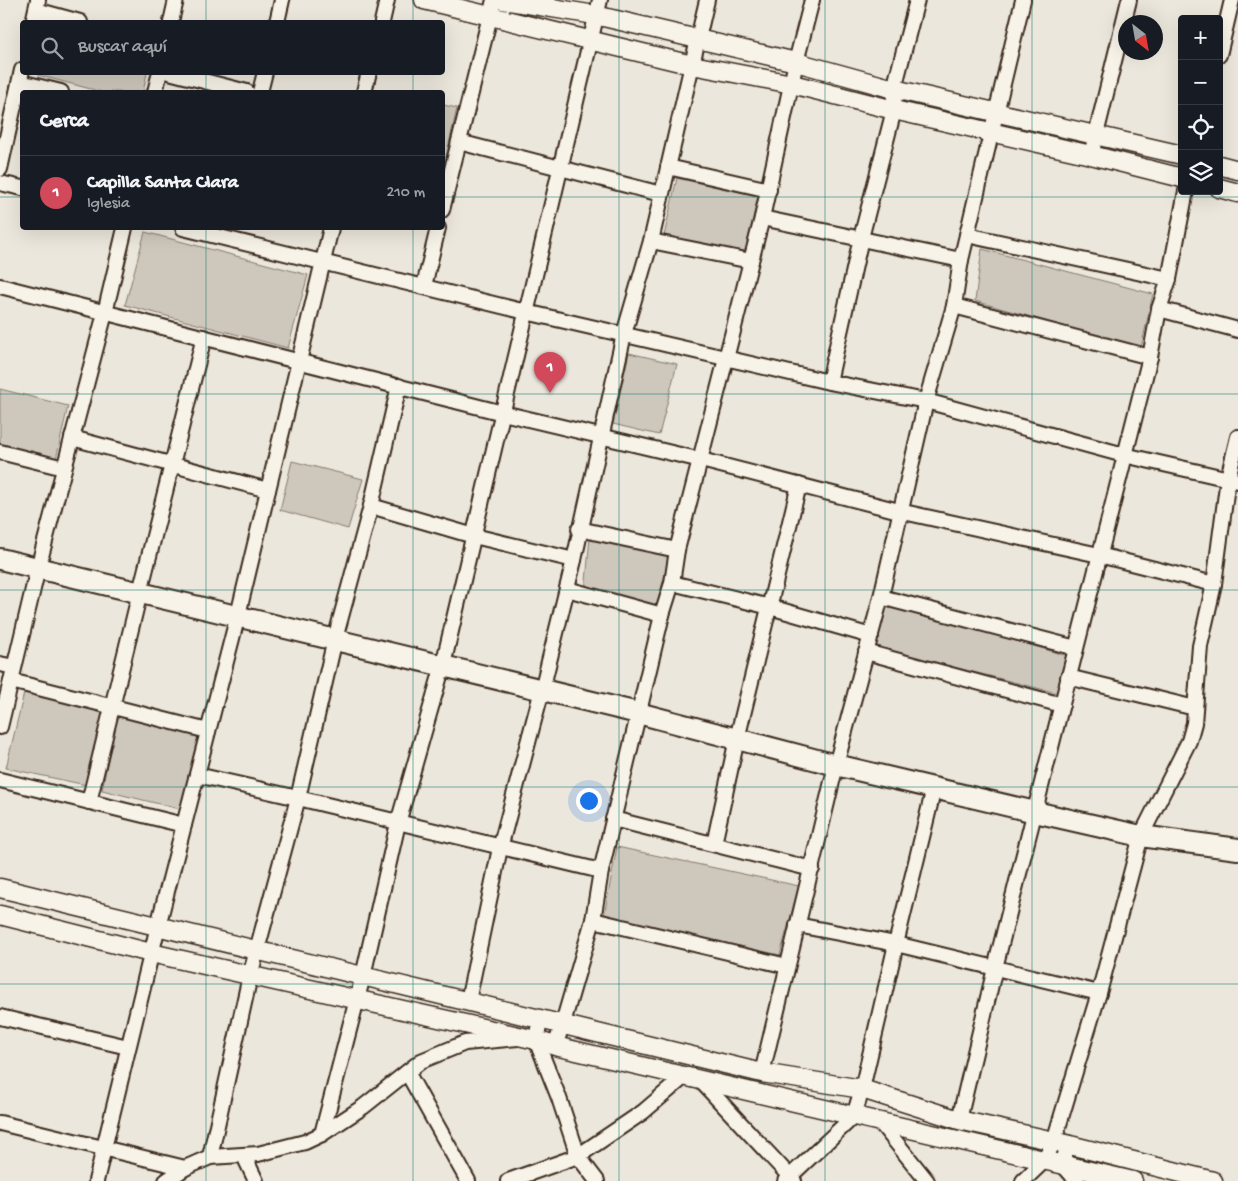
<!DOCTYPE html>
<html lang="es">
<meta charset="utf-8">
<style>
:root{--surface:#171b24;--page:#242831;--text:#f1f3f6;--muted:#9ea1a6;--line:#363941;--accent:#d1495b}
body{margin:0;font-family:"Gochi Hand",sans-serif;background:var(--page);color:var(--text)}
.controls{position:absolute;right:15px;top:15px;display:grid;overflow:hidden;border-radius:5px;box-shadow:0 5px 20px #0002}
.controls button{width:45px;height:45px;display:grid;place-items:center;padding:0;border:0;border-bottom:1px solid var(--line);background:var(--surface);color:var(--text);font:25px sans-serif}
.compass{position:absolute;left:1118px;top:15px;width:45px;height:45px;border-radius:50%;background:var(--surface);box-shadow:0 5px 20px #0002;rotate:149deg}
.you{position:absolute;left:588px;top:800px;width:18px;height:18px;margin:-12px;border:4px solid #fff;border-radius:50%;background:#1a73e8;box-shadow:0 0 0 8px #1a73e833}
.badge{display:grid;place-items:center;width:32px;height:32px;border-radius:50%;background:var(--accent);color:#fff;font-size:16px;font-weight:700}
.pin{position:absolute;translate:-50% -41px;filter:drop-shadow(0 1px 2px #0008)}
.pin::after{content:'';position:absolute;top:26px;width:18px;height:15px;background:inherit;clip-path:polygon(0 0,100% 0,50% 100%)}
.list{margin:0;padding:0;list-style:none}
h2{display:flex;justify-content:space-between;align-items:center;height:65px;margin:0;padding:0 20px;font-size:21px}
h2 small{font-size:16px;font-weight:400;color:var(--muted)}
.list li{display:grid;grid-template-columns:32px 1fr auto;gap:15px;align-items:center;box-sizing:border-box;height:75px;padding:0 20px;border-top:1px solid var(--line)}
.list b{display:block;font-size:19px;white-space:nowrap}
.list p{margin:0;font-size:16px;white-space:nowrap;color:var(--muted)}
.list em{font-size:16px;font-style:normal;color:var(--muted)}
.icon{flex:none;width:28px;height:28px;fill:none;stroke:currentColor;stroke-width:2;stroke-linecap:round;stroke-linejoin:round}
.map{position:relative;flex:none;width:1238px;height:1181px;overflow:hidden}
.search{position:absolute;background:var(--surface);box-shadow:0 5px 20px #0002;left:20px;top:20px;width:425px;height:55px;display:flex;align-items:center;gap:12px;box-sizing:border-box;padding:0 18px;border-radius:5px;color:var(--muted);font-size:19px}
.panel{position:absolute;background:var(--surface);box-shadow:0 5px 20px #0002;left:20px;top:90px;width:425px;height:140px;border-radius:5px}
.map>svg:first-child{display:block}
.green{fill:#cec8bc;stroke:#84796d}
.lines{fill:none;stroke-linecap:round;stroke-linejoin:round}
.minor-casing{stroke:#3b2a1e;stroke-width:18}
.tertiary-casing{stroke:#3b2a1e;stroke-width:21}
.secondary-casing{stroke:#3b2a1e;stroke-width:24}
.minor{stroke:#f7f3e8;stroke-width:14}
.tertiary{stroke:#f7f3e8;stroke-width:18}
.secondary{stroke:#f7f3e8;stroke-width:20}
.grid{fill:none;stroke:#0f766e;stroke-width:1;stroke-opacity:0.55}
</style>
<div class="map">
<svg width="1238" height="1181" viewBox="0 0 1238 1181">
<rect width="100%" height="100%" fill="#ece7dc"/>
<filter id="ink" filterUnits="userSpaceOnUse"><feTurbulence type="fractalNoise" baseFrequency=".02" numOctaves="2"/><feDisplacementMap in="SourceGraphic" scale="10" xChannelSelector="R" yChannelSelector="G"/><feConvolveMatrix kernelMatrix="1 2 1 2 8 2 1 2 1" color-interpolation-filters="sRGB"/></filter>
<g filter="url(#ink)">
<!-- green -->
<g class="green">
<polygon points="39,72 147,72 147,73 143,92 102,92 38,75"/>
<polygon points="443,105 457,108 443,171 442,105"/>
<polygon points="677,178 758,196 745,253 664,236"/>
<polygon points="145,232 308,275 288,348 125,305"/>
<polygon points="982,249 1153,294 1141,348 975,301"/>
<polygon points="629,353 677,364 659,435 613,424"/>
<polygon points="0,389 68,406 56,459 0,444"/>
<polygon points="292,461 363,479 348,529 280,510"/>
<polygon points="590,537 671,550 656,609 585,593"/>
<polygon points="887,603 1068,656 1057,693 874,647"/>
<polygon points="24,693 105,711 86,785 6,768"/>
<polygon points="117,714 199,734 180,809 102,790"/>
<polygon points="617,847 799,886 780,955 604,916"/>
</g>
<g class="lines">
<defs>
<g id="minor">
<polyline points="36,10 80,22"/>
<polyline points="33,22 38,0"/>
<polyline points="171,22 176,0"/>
<polyline points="277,22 282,0"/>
<polyline points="382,22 387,0"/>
<polyline points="1219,55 1232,0"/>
<polyline points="169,72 247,92"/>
<polyline points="20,82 61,92"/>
<polyline points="155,92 160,72"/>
<polyline points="260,92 265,72"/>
<polyline points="364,92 369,72"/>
<polyline points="459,142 661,194"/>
<polyline points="1091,155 1129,0"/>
<polyline points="668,167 769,190"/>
<polyline points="0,169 22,70"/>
<polyline points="0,183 22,188"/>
<polyline points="442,210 494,0"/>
<polyline points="762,218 961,260"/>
<polyline points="183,228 526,312 829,382 926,401 1124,455 1238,481"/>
<polyline points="967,235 1169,279"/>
<polyline points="651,241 751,261"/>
<polyline points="0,286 503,413 701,460 899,511 1099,555 1214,584"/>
<polyline points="424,286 438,228"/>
<polyline points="954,306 1150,357"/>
<polyline points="1159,309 1238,330"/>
<polyline points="829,382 861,238 894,110 894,89 917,0"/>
<polyline points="72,438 268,490"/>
<polyline points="0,452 64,468"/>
<polyline points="371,506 474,536 574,560"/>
<polyline points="579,529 677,550"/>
<polyline points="672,583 770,607 871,636"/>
<polyline points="567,589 662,615"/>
<polyline points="881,597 1076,648"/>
<polyline points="866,652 1062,705"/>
<polyline points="0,664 14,667"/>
<polyline points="1068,677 1195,708"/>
<polyline points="11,681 208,731"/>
<polyline points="0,727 38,568 105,313 125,228"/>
<polyline points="197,775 298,798 601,871"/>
<polyline points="0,780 184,825"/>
<polyline points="89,802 140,592 204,337"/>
<polyline points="613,819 812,869"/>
<polyline points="714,844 737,739 799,485"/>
<polyline points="593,920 787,966"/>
<polyline points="797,925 896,944 1099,993"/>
<polyline points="468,1001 500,848 542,690 574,560 624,334 651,241 707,0"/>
<polyline points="0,1017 128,1047"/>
<polyline points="541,1018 536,1040 559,1098 578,1156 597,1181"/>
<polyline points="555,1046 563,1023 593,920 601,871 662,615 672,583 677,550 762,218 796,62 812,0"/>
<polyline points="407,1072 468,1181"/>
<polyline points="762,1073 836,765 881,597 926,401 954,306 961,260 1023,0"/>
<polyline points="701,1081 794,1181"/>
<polyline points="959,1120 995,968 1150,357 1159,309 1169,279 1186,191"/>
<polyline points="879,1121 927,1181"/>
<polyline points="0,1123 185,1168"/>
<polyline points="322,1134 363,976 398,823 443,665 600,0"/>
<polyline points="1067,1145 1063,1165 1077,1181"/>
<polyline points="244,1156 256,1181"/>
<polyline points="210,1157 250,976 298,798 335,639 371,506 399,386"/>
<polyline points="96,1181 158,926 238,615 331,228"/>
<polyline points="166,1181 185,1168 210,1157 258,1154 305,1142 322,1134 363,1107 421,1061 465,1043 518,1038"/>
<polyline points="508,1181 578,1156 643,1112 685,1076"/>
<polyline points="785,1181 854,1116 862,1089 896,944 934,788"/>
<polyline points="1023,1181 1045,1160 1054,1141 1099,993 1141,836 1189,741 1194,723 1200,646 1214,584 1228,478 1238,437"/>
</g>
<g id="tertiary">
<polyline points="424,0 692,65 792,84 894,110 1091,155 1182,178"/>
<polyline points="503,0 595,15 796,62 894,89 1182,155"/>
<polyline points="1219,165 1238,170"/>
<polyline points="1219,188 1238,193"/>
<polyline points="0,888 762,1073 862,1089 959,1120 1054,1141 1213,1181"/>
<polyline points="0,915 151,953 536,1040 555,1046 1133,1181"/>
</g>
<polyline id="secondary" points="0,559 638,713 836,765 1035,812 1141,836 1238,849"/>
</defs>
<!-- minor casing -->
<use href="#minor" class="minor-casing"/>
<!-- tertiary casing -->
<use href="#tertiary" class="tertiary-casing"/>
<!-- secondary casing -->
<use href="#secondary" class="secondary-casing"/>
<!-- minor -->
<use href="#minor" class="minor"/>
<!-- tertiary -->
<use href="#tertiary" class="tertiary"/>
<!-- secondary -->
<use href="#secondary" class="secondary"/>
</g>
</g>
<!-- grid -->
<path class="grid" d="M 206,0 L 206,22M 413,0 L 413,22M 619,0 L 619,1181M 825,0 L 825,1181M 1032,0 L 1032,1181M 206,72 L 206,92M 413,72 L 413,92M 0,197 L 22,197M 442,197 L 1238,197M 206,228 L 206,1181M 413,228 L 413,1181M 0,394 L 1238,394M 0,590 L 1238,590M 0,787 L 1238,787M 0,984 L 1238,984"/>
</svg>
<div class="controls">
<button>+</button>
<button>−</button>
<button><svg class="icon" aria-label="locate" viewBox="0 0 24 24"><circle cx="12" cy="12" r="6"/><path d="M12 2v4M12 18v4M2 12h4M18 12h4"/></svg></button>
<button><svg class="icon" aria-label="layers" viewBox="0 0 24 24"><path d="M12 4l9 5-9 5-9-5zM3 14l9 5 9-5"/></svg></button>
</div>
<svg class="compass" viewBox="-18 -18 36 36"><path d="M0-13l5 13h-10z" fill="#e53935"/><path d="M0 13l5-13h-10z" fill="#9ea1a6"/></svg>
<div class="you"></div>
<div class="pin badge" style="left:550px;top:393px">1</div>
<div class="search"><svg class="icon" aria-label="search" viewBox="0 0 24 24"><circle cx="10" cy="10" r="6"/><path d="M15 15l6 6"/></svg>Buscar aquí</div>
<section class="panel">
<h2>Cerca<small></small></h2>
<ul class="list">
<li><span class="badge">1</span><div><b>Capilla Santa Clara</b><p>Iglesia</p></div><em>210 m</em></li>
</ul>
</section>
</div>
